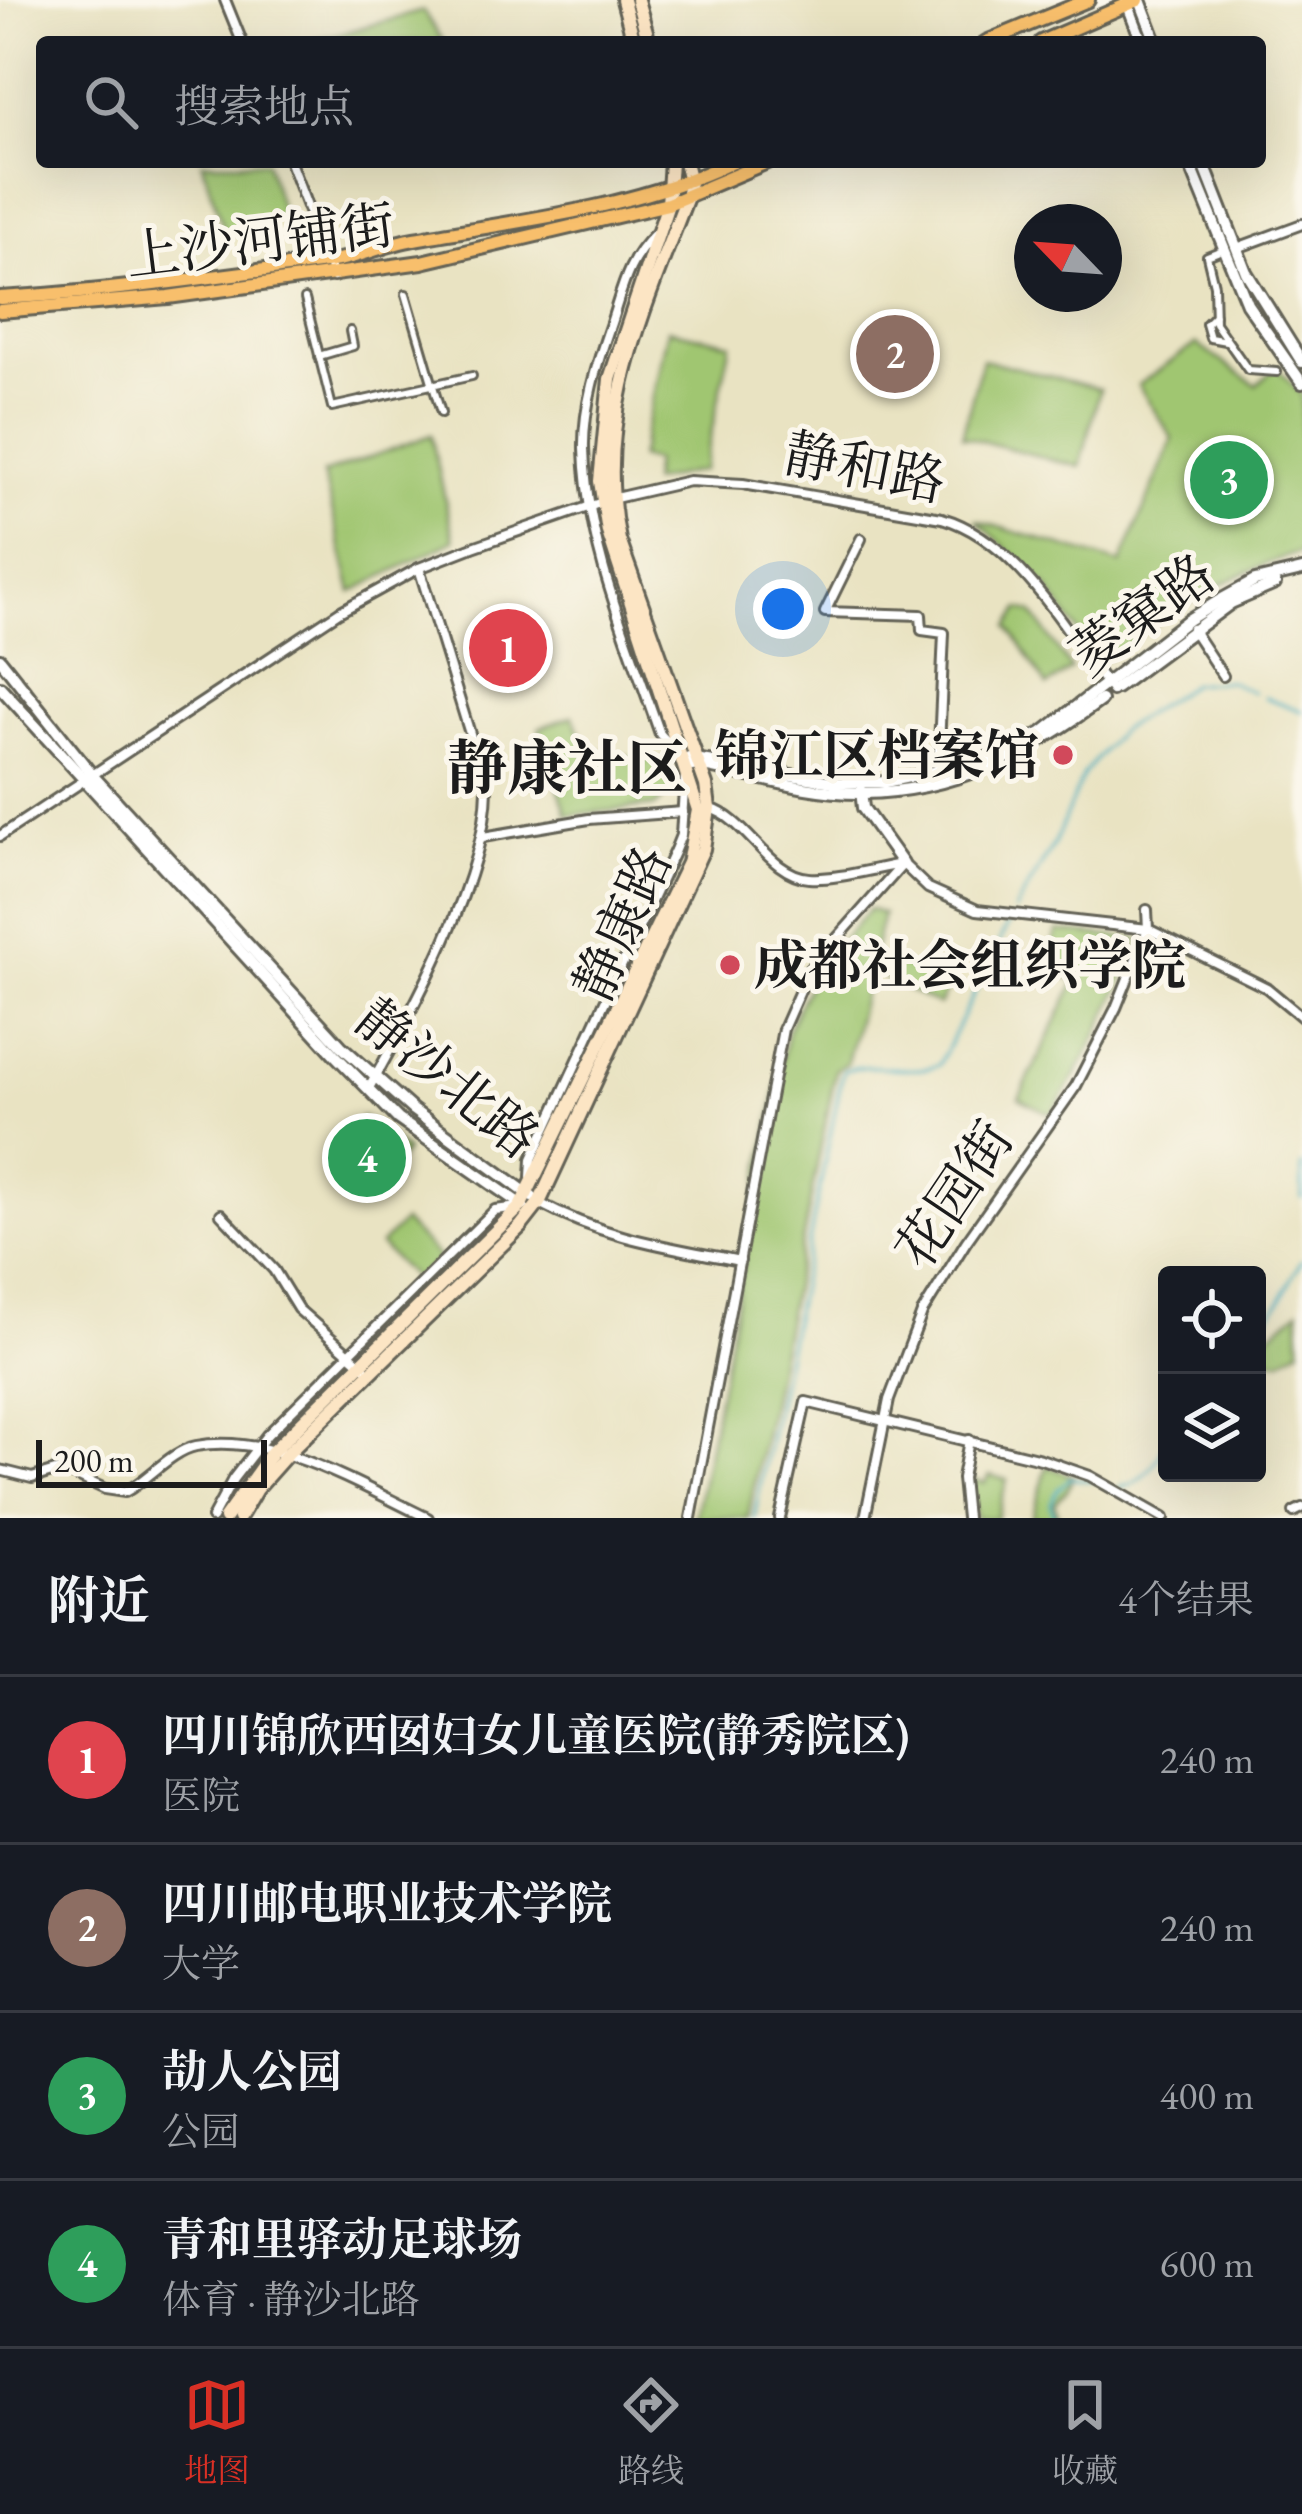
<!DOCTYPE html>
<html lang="zh">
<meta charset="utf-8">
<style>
:root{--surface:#171b24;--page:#20242c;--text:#f1f3f6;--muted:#9ea1a6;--line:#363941;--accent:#d93025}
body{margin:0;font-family:"EB Garamond","Noto Serif SC",serif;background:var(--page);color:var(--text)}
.controls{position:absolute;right:36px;bottom:36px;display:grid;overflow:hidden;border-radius:12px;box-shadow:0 12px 48px #0002}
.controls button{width:108px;height:108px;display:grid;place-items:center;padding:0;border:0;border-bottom:3px solid var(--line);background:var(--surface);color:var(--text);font:60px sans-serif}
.compass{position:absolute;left:1014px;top:204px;width:108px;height:108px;border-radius:50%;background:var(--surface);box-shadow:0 12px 48px #0002;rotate:295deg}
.scale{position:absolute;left:36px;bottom:30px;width:231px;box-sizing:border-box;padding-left:12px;border:6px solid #1c1c1c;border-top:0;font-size:33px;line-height:42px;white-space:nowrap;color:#1c1c1c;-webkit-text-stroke:9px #fbf7ec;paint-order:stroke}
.you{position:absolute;left:783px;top:609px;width:42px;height:42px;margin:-30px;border:9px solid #fff;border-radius:50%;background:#1a73e8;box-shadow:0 0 0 18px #1a73e833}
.badge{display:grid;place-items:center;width:78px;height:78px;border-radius:50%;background:var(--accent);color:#fff;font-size:39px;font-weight:700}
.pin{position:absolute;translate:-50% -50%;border:6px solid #fff;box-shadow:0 3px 12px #0006}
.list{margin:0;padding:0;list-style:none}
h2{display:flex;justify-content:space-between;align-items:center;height:156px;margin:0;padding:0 48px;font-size:51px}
h2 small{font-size:39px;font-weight:400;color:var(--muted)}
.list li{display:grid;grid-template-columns:78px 1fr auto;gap:36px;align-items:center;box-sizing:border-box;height:168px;padding:0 48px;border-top:3px solid var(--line)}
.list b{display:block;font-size:45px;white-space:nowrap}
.list p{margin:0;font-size:39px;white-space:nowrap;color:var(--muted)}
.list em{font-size:39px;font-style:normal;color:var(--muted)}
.icon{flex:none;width:66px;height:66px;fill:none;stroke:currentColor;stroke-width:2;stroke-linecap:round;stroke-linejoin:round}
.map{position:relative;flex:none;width:1302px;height:1518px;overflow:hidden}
.search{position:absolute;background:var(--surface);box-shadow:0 12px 48px #0002;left:36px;right:36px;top:36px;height:132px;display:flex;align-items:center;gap:30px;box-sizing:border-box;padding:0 42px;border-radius:12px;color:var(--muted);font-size:45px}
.sheet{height:828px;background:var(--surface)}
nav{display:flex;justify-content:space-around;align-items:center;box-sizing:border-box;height:168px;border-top:3px solid var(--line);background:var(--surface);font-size:33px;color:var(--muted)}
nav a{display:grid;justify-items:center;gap:6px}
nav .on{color:var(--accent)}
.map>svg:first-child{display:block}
.green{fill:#a0c671;stroke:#5e7146;stroke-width:3}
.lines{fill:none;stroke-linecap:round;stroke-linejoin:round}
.stream{stroke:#3eabbd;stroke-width:3}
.pedestrian-casing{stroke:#646256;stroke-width:12}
.minor-casing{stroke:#646256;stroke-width:14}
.tertiary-casing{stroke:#646256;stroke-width:16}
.secondary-casing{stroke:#646256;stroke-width:18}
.primary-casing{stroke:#646256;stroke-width:18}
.pedestrian{stroke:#fff;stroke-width:6}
.minor{stroke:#fff;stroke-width:8}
.tertiary{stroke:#fff;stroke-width:10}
.secondary{stroke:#fce5c4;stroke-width:12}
.primary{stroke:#f8bf6c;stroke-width:12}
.poi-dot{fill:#d1495b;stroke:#fbf7ec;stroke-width:4.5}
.labels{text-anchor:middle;stroke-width:10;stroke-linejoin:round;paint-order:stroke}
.street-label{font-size:54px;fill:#1c1c1c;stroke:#fbf7ec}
.poi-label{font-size:54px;font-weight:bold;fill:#1c1c1c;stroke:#fbf7ec;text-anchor:end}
.quarter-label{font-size:60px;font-weight:bold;fill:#1c1c1c;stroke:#fbf7ec}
</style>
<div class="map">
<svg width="1302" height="1518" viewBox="0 0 1302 1518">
<rect width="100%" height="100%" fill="#fbf7ec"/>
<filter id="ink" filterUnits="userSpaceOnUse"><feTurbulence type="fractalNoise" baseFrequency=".00833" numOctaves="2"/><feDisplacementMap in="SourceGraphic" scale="24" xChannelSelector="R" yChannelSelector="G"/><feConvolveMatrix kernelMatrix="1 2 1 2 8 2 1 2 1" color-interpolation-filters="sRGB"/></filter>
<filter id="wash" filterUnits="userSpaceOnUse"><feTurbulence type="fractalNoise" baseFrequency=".004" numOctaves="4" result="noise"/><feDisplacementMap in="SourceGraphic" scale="48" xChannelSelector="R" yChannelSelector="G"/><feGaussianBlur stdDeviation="2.7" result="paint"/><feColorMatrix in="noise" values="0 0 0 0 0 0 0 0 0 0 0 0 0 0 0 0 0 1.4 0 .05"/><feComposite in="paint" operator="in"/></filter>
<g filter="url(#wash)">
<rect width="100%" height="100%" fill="#e9e3c2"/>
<!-- green -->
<g class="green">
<polygon points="423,11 443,42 309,42"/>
<polygon points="202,162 266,162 283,215 225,234"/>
<polygon points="668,329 731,343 703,470 651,482 654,461 639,458"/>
<path d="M 1196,344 L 1256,385 L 1276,367 L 1302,395 L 1302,552 C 1230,572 1166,615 1107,658 L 1093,654 L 1046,585 L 976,520 L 1121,564 L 1173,439 L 1138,385 Z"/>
<polygon points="982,359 1100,389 1080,467 962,436"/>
<polygon points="431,435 454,540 352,592 323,474"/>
<polygon points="1020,609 1032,612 1071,669 1047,686 1009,627"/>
<path d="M 573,716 L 589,752 C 615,747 636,764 662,760 L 672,790 L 656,806 L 567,815 L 539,728 Z"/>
<polygon points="869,909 883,914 847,1063 836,1069 748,1518 695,1518 788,1029 814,973"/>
<path d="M 1058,931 L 1139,939 C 1115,1000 1089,1060 1051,1114 L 1019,1098 L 1076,981 L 1043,964 Z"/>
<polygon points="894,960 948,987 939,1005 885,979"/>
<polygon points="362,1118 406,1151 371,1198 327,1165"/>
<polygon points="403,1222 440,1258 416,1281 380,1245"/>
<polygon points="1299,1310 1300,1348 1280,1360 1257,1355 1257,1345"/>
<polygon points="1047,1466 1073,1476 1068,1489 1055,1503 1058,1518 1032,1518"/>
<polygon points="990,1475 1007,1480 997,1518 976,1518 971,1478 984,1483"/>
</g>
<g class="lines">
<!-- stream -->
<g class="stream">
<polyline points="1264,697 1302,711"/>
<polyline points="1015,910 1054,844 1083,775 1120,730 1192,684 1228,681 1253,692"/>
<polyline points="1302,1165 1302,1198"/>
<path d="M 1257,1326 C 1276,1319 1289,1279 1302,1260"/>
<path d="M 1119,1488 C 1145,1484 1160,1460 1167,1436"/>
<path d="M 754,1518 L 843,1071 C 875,1059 907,1077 939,1065 L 1011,918"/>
<polyline points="1054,1518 1051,1503 1057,1490 1070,1478 1092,1481"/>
</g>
</g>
</g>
<g filter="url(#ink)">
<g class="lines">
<defs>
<g id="pedestrian">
<polyline points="1222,250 1207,256 1214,285 1215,323 1248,370 1277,372"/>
<polyline points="406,294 441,413"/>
<polyline points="305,299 332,407 472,376"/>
<polyline points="1215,315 1206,324 1210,338 1226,341"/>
<polyline points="319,356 353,346 350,331"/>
</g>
<g id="minor">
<polyline points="225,0 242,42"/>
<polyline points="290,162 334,277"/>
<path d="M 655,234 C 627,261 623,287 611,323 C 597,363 583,407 584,449 C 587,548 628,641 660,734 L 675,750"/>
<polyline points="1237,248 1302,224"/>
<polyline points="861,539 825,612 921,615 922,630 944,633 938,770"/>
<polyline points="1192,629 1223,676"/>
<path d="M 709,808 C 748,819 767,874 809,878 C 835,880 876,868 903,864 L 928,888 L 977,910 L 1148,929 L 1267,988 L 1302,1017"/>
<path d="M 0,836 L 339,612 L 419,568 L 473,547 L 611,499 L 689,481 L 743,484 L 942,518 C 1018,540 1066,632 1112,691"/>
<polyline points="483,837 589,819 683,812"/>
<path d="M 369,1088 C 413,1010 486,877 487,789 L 419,568"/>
<polyline points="531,1177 532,1159 675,850 681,835 685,775"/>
<path d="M 539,1203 C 604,1238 669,1247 740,1261"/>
<polyline points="221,1214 274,1270 298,1309 364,1367"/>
<path d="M 0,1470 L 32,1478 L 62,1469 L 105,1489 L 125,1492 C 148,1480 171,1451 196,1446 C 274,1432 360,1486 428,1518"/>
<polyline points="1294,1512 1302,1508"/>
<polyline points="212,1518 233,1479 267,1435 495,1210 518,1207"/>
<polyline points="691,1518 783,1029 809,970 903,864"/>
<polyline points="780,1518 806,1402 1041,1459 1090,1476 1164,1518"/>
<polyline points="865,1518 889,1400 922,1313 966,1242 1076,1086 1116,1008 1148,929 1147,910"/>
<polyline points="966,1518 962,1478 969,1440"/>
</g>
<g id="tertiary">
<polyline points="1126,0 1142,42"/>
<polyline points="1140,0 1156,42"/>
<polyline points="1189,162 1247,304 1302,383"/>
<polyline points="1203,162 1246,272 1302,362"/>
<polyline points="0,659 93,776 341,1046 413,1110 532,1197"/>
<polyline points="0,687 336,1056 398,1119 523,1206"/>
<polyline points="1116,688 1231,603 1275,584"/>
<polyline points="689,758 839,783 885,782 971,764 1042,733 1188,620 1217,602 1255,581 1302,570"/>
<path d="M 686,767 L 698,765 C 751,775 809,794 863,793 C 953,792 1031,752 1101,700"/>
<polyline points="861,791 863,808 903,864"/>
</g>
<g id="secondary">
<polyline points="623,0 634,42"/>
<polyline points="637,0 649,42"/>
<polyline points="225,1518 272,1452 520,1207 688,863 698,810 608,532 600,481 610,379 668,204 671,162"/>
<path d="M 239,1518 L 256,1489 L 288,1453 L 521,1226 L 539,1203 L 703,849 L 709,808 L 706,785 L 619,540 C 592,418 645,308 687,197 L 690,182 L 685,162"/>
</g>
<g id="primary">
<polyline points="986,42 1088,0"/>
<polyline points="1041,42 1138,0"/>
<path d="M 0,298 C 109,292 218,276 326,262 C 356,259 384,244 414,239 C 522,220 632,209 732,162"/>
<polyline points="0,311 168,297 422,262 668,204 767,162"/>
</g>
</defs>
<!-- pedestrian casing -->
<use href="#pedestrian" class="pedestrian-casing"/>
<!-- minor casing -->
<use href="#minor" class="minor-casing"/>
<!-- tertiary casing -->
<use href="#tertiary" class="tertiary-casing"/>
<!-- secondary casing -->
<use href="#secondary" class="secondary-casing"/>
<!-- primary casing -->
<use href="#primary" class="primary-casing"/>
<!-- pedestrian -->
<use href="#pedestrian" class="pedestrian"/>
<!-- minor -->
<use href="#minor" class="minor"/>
<!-- tertiary -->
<use href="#tertiary" class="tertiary"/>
<!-- secondary -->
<use href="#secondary" class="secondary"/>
<!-- primary -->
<use href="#primary" class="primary"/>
</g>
</g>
<!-- markers -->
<g class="poi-dot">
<circle cx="1063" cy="755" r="12"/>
<circle cx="730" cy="965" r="12"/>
</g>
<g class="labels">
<!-- street labels -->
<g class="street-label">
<text transform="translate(260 240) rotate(-7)" y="19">上沙河铺街</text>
<text transform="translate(865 467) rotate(11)" y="19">静和路</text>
<text transform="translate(1142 614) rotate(-36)" y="19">菱窠路</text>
<text transform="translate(622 923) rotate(-66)" y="19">静康路</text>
<text transform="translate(448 1078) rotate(39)" y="19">静沙北路</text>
<text transform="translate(954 1194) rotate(-56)" y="19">花园街</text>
</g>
<!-- poi labels -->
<g class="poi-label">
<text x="1039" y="774">锦江区档案馆</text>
<text x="754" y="984" text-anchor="start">成都社会组织学院</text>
</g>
<!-- quarter labels -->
<g class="quarter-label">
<text x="567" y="789">静康社区</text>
</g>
</g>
</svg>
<div class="controls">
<button><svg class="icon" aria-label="locate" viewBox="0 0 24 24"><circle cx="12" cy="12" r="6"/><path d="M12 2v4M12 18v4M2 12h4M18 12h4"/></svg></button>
<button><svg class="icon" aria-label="layers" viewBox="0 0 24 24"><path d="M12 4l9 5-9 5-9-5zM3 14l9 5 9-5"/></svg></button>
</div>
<svg class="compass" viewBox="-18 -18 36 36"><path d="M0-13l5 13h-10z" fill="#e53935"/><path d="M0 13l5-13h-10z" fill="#9ea1a6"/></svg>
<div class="scale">200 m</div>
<div class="you"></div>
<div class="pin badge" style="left:508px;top:648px;background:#e0444e">1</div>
<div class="pin badge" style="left:895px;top:354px;background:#8d6e63">2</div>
<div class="pin badge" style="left:1229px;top:480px;background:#2e9e5b">3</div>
<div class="pin badge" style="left:367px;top:1158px;background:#2e9e5b">4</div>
<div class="search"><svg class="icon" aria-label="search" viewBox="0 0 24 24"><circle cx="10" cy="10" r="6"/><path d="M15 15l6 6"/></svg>搜索地点</div>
</div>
<section class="sheet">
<h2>附近<small>4个结果</small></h2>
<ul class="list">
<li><span class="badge" style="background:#e0444e">1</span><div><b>四川锦欣西囡妇女儿童医院(静秀院区)</b><p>医院</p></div><em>240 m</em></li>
<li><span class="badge" style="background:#8d6e63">2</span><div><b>四川邮电职业技术学院</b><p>大学</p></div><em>240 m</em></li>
<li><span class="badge" style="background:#2e9e5b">3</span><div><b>劼人公园</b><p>公园</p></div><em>400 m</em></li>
<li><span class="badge" style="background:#2e9e5b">4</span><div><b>青和里驿动足球场</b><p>体育 · 静沙北路</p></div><em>600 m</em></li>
</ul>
</section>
<nav>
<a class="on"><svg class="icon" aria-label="map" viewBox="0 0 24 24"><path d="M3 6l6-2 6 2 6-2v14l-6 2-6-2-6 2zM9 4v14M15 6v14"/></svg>地图</a>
<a><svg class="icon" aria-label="directions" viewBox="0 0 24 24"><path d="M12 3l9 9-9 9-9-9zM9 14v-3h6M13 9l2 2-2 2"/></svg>路线</a>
<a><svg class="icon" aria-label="saved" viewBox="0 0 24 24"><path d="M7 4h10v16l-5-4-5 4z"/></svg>收藏</a>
</nav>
